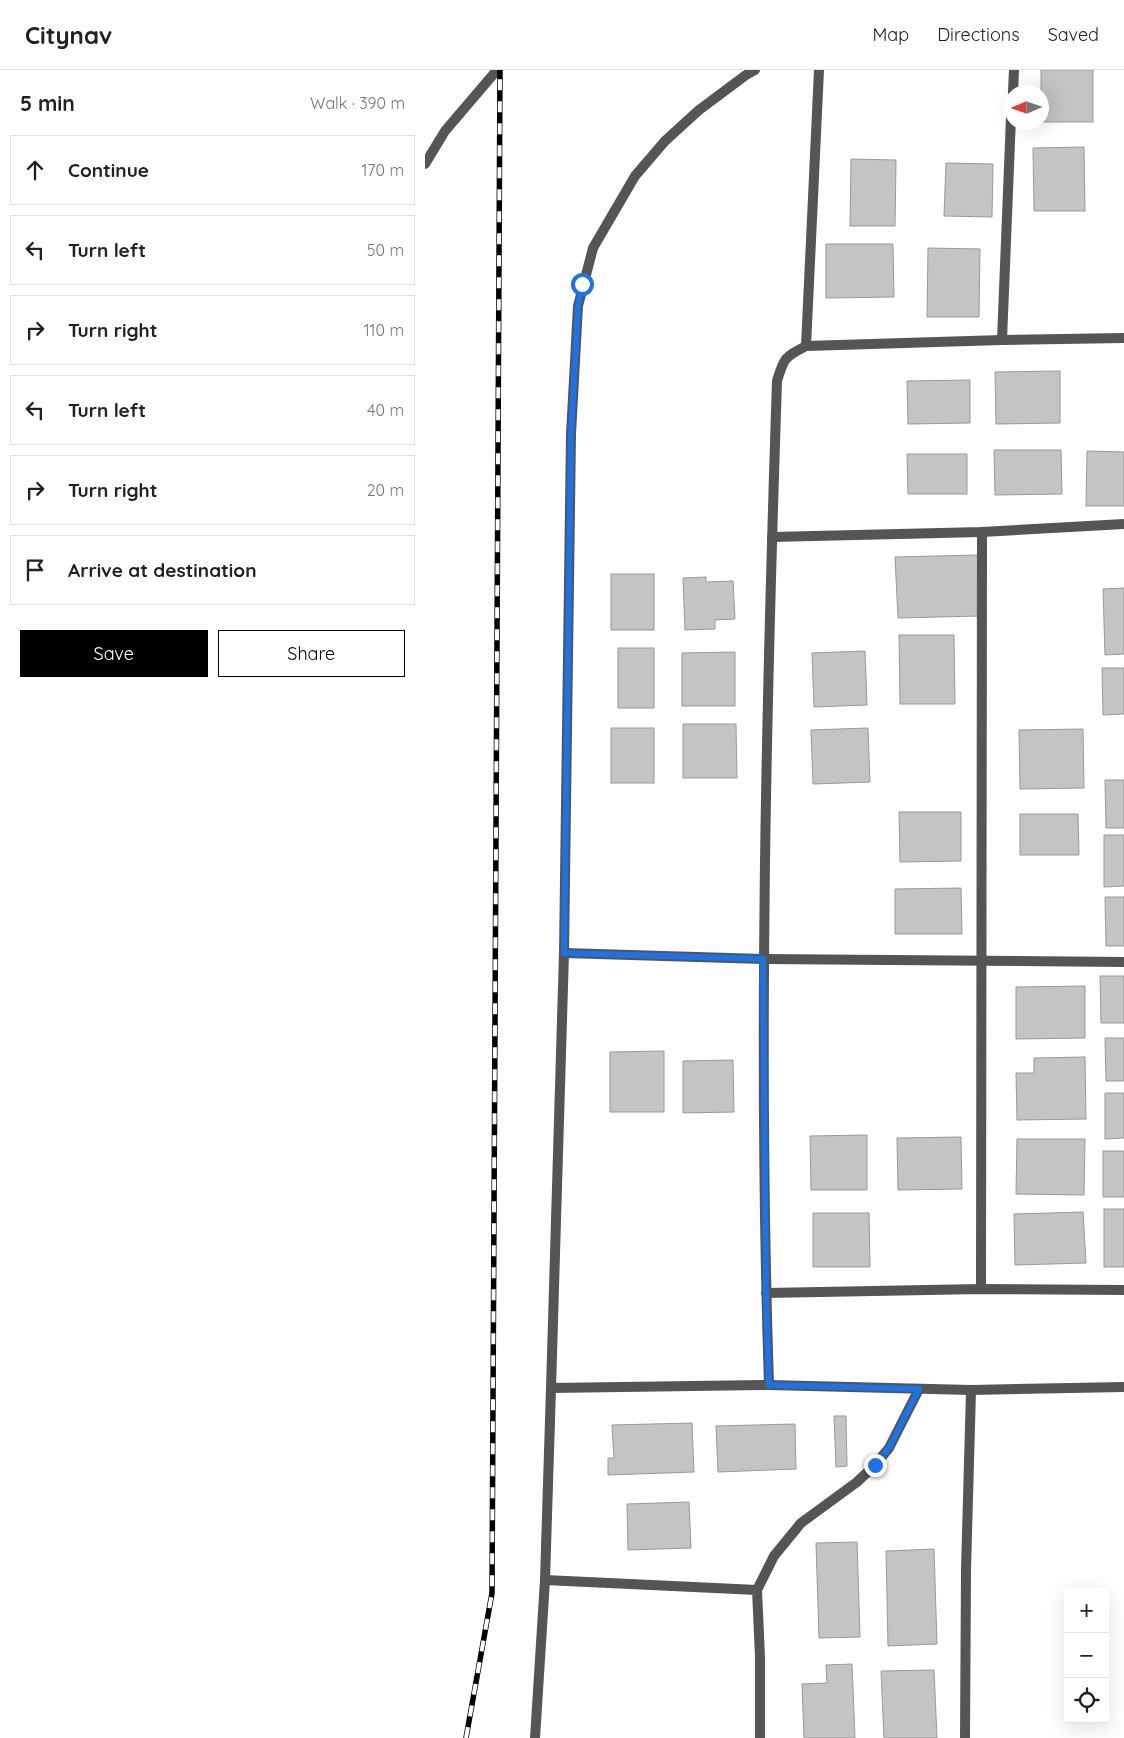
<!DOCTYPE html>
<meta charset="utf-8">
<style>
:root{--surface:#fff;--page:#f6f6f6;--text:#202124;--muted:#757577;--line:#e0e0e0;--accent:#000}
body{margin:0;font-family:Quicksand,sans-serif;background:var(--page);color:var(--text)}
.controls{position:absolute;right:15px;bottom:15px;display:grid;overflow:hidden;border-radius:0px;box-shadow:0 5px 20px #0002}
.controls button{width:45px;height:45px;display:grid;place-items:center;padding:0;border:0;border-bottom:1px solid var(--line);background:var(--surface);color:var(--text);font:25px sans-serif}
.compass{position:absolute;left:579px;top:15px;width:45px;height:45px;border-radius:50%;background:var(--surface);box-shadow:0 5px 20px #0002;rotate:268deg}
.stop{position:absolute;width:15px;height:15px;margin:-11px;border:4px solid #1a73e8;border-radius:50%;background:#fff}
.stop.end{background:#1a73e8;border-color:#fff;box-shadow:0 1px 5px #0008}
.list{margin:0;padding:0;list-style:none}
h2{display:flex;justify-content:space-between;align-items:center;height:65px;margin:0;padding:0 20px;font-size:21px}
h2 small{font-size:16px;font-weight:400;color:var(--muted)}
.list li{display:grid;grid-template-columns:32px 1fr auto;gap:15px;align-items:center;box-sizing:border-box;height:70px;margin:0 10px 10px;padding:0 10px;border:1px solid var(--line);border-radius:0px}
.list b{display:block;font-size:19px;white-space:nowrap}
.list em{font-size:16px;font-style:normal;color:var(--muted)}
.actions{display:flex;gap:10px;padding:15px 20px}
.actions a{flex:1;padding:11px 0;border:1px solid var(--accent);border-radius:0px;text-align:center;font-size:18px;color:var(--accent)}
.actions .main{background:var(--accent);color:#fff}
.icon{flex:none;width:28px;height:28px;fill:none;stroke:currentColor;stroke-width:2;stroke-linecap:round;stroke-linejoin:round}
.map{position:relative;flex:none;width:699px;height:1668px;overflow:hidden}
header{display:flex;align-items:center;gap:30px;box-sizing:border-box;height:70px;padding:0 25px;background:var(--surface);border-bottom:1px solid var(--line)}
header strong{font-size:24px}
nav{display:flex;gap:28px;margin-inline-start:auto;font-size:18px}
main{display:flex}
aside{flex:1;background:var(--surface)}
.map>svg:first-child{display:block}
.building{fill:#c4c4c4;stroke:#999}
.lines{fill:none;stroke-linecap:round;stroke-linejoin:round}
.minor{stroke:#555;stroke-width:10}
.tertiary{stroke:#555;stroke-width:10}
.rail-casing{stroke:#000;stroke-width:5.5}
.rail{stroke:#fff;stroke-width:4;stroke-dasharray:11;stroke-linecap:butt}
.route{stroke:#1a73e8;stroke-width:6}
</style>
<header>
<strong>Citynav</strong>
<nav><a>Map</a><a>Directions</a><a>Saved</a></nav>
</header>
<main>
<aside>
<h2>5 min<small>Walk · 390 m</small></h2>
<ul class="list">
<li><svg class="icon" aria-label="ahead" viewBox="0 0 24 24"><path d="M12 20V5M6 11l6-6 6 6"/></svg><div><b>Continue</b></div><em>170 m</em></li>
<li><svg class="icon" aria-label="left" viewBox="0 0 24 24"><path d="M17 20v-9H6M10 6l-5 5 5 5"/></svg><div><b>Turn left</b></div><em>50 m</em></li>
<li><svg class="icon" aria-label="right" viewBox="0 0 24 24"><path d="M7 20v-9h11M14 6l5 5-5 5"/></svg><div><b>Turn right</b></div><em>110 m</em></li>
<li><svg class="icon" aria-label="left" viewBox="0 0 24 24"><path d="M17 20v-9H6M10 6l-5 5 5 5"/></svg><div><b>Turn left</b></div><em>40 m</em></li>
<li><svg class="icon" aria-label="right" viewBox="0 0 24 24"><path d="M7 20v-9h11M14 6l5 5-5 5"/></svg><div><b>Turn right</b></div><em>20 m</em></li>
<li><svg class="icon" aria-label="arrive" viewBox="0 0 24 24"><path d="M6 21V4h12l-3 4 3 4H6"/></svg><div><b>Arrive at destination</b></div></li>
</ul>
<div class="actions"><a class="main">Save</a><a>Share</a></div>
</aside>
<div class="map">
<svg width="699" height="1668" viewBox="0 0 699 1668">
<rect width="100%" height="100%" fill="#fff"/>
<!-- building -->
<g class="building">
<rect x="616" y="0" width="52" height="52"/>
<polygon points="659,77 660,141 609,141 608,78"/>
<polygon points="426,89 471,90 470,156 425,156"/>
<polygon points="521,93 568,94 567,147 519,146"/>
<polygon points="401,174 468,174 469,227 401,228"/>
<polygon points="503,178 555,179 554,247 502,247"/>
<polygon points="635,301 635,353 571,354 570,302"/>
<polygon points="545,310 545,353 483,354 482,311"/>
<polygon points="569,380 636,380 637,424 570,425"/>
<polygon points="662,381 699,382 699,436 661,436"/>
<polygon points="482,384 542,384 542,424 483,424"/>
<polygon points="553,485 555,546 473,548 470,487"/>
<rect x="186" y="504" width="43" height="56"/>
<polygon points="281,507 281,512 308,511 310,549 290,550 290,559 260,560 258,508"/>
<polygon points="699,518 699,584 680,585 678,519"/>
<polygon points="474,565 529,565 530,634 475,634"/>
<rect x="193" y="578" width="36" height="60"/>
<polygon points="440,581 442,635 389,637 387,583"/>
<polygon points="310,582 310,636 257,636 257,583"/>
<polygon points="677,598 699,598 699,644 678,645"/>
<polygon points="258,654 311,654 312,708 258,708"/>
<rect x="186" y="658" width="43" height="55"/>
<polygon points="443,658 445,712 388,714 386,660"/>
<polygon points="658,659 659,718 595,719 594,660"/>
<polygon points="680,710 699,710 699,758 681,758"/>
<polygon points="474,742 536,742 536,791 475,792"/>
<polygon points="595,744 653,744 654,785 595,785"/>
<polygon points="679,765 699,765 699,816 679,817"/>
<polygon points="536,818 537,864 470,864 470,819"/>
<polygon points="680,827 699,827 699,876 681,876"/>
<polygon points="675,906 699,906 699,953 676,953"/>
<polygon points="660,916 660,968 591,969 591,917"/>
<polygon points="680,968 699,968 699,1011 681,1011"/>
<polygon points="239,981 239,1042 185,1042 185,982"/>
<polygon points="660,987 661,1049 592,1050 591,1003 609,1003 609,988"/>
<polygon points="308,990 309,1042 258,1043 258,991"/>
<polygon points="680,1023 699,1023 699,1068 680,1069"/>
<polygon points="442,1065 442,1120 386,1120 385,1066"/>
<polygon points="536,1067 537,1119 473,1120 472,1068"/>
<polygon points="592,1069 660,1069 659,1125 591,1124"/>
<rect x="678" y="1081" width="21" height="46"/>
<rect x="679" y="1139" width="20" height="58"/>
<polygon points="658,1142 661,1193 590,1195 589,1144"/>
<polygon points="388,1143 444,1143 445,1197 388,1197"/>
<polygon points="409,1346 421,1346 422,1396 411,1397"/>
<polygon points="267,1353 269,1402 183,1405 183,1388 189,1388 187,1355"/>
<polygon points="370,1354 371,1399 293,1402 291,1356"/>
<polygon points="264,1432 266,1478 203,1480 202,1434"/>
<polygon points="432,1472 435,1567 394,1568 391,1473"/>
<polygon points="509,1479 512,1574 463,1576 461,1481"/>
<polygon points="427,1594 430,1668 379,1668 377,1614 402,1613 401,1595"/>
<polygon points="509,1600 512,1668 459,1668 456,1601"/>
</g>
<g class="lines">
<!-- minor -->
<g class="minor">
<polyline points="588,22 589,0"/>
<polyline points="577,270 586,47"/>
<polyline points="381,276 394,0"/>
<polyline points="347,467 557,462 699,454"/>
<polyline points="139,883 338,889 699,892"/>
<polyline points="556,1219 557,462"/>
<polyline points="341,1223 556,1219 699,1220"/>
<path d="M 344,1315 C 333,980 341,645 352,311 C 359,287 360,287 381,276 L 577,270 L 699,268"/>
<polyline points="126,1318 344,1315 546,1320 699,1317"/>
<polyline points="120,1510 332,1520 335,1587 335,1668"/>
<polyline points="332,1520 349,1486 376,1453 432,1412 450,1395 464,1378 494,1319"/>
<polyline points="110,1668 120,1510 126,1318 139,883 146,364 153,236 168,178 210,106 240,71 274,40 321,5 330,0"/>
<polyline points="540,1668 541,1500 546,1320"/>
</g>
<!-- tertiary -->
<polyline class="tertiary" points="0,94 20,61 72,0"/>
<defs>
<polyline id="rail" points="41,1668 67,1523 75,0"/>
</defs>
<!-- rail casing -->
<use href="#rail" class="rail-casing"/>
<!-- rail -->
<use href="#rail" class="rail"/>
</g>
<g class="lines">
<!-- route -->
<polyline class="route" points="157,214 153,236 146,364 139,883 338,889 341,1223 344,1315 494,1319 464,1378 450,1395"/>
</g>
</svg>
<div class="controls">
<button>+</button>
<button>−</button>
<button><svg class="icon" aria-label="locate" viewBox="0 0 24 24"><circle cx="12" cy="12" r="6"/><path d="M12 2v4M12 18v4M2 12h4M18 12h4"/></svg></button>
</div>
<svg class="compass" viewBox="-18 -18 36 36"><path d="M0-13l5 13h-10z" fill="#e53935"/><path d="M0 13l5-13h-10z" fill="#757577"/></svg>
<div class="stop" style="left:157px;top:214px"></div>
<div class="stop end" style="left:450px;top:1395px"></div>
</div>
</main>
